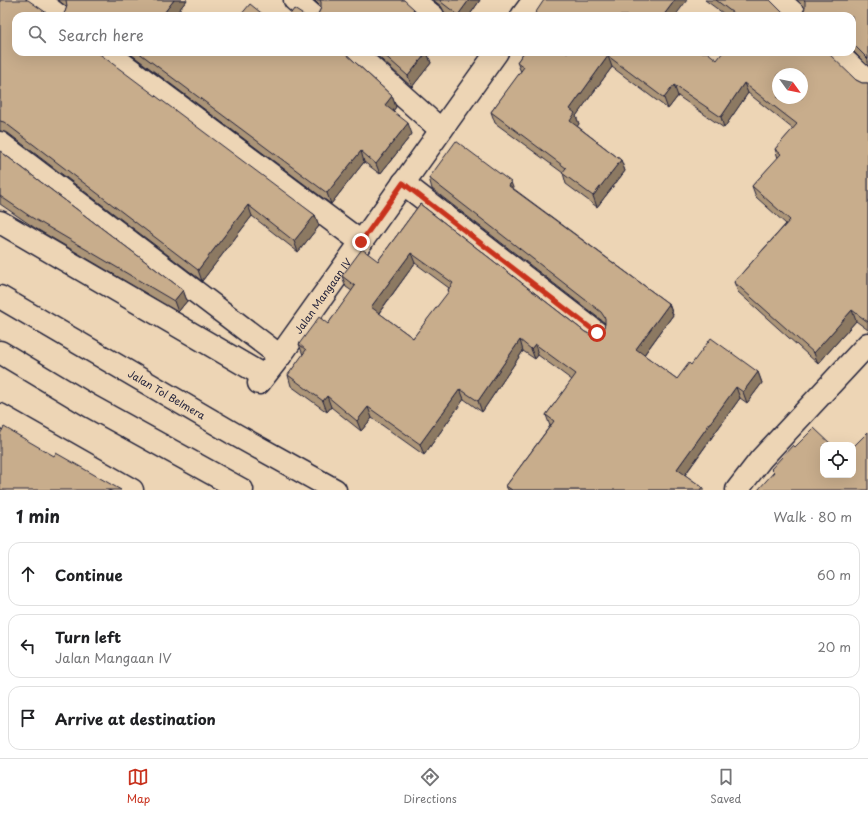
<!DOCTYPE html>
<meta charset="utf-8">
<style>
:root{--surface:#fff;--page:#f6f6f6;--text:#202124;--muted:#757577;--line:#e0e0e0;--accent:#c8321e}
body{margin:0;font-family:"Playpen Sans",sans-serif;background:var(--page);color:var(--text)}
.controls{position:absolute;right:12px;bottom:12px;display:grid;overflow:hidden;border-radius:8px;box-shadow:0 4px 16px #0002}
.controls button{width:36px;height:36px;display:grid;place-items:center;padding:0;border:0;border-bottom:1px solid var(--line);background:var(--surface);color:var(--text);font:20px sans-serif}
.compass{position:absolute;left:772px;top:68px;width:36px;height:36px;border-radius:50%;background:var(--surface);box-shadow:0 4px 16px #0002;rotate:123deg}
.stop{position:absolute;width:12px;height:12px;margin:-9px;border:3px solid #c8321e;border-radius:50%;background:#fff}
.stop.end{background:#c8321e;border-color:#fff;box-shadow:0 1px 4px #0008}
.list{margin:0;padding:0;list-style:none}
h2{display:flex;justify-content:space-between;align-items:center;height:52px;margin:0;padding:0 16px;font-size:17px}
h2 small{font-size:13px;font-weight:400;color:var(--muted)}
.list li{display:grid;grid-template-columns:26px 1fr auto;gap:12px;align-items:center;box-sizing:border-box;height:64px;margin:0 8px 8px;padding:0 8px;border:1px solid var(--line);border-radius:12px}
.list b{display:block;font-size:15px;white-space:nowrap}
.list p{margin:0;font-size:13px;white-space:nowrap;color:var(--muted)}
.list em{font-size:13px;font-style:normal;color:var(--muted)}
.icon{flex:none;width:22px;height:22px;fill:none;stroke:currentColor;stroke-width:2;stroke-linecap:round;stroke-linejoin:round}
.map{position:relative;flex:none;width:868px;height:490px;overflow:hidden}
.search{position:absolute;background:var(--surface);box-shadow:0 4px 16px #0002;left:12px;right:12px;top:12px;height:44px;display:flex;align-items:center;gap:10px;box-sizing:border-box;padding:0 14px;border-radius:12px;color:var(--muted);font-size:15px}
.sheet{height:268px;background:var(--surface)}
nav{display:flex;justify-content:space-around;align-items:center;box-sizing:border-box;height:56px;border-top:1px solid var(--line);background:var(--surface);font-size:11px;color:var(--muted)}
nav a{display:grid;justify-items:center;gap:2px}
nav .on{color:var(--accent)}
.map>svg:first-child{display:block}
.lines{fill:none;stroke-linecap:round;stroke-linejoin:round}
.minor-casing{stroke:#22223b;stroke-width:25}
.highway-casing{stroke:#22223b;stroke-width:25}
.minor{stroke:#edd5b5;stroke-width:22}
.highway{stroke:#edd5b5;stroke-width:22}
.wall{fill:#ac9578;stroke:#22223b;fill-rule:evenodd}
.shaded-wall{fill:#8c7962;stroke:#22223b}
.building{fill:#c8ad8c;stroke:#22223b;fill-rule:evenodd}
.route{stroke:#c8321e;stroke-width:5}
.labels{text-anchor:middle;stroke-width:3;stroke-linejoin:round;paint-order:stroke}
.street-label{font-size:10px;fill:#22223b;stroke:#edd5b5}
</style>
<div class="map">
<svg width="868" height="490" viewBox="0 0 868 490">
<rect width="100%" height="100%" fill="#edd5b5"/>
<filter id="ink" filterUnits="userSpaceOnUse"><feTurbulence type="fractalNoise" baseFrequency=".025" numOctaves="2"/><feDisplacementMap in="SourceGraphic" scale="8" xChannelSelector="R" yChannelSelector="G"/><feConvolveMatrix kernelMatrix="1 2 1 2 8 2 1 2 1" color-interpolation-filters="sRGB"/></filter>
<g filter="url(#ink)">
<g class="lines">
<defs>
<g id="minor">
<polyline points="38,0 59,16"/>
<polyline points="295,0 313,16"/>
<polyline points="413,0 433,16"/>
<polyline points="779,0 797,16"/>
<polyline points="522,16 534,0"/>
<polyline points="107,52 361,242"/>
<polyline points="354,52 441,130"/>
<polyline points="836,52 868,82"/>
<polyline points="0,143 280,356"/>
<polyline points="403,183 597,333"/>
<polyline points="0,222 264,376"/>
<path id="s1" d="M 259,383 L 280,356 L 497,52"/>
<polyline points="0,415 132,490"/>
<polyline points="737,490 761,459 868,344"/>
</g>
<g id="highway">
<path id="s2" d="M 0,297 L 236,435 L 335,490"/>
<polyline points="0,352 90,406 242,490"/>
</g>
</defs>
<!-- minor casing -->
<use href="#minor" class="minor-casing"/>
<!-- highway casing -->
<use href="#highway" class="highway-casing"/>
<!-- minor -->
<use href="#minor" class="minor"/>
<!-- highway -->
<use href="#highway" class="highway"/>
</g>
<!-- wall -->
<g class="wall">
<polygon points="0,0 16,16 315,215 319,226 298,252 252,216 202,281 8,133 1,131 0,131"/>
<polygon points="58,0 187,0 174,16 65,12 67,7"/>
<polygon points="314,0 404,0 318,14 321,8 321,7"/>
<polygon points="433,0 480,0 469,16 449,16 445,13 441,6"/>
<polygon points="705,0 770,0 785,15 788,16 727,16"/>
<polygon points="797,0 868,0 868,66 852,50 852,16 802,14 805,8"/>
<polygon points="128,52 344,52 392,96 396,107 393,111 412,134 380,174 364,162 331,204"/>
<polygon points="373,52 427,52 431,63 412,87"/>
<polygon points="524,52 717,60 856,80 862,83 868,83 868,330 856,321 818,364 738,292 734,282 786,224 756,197 752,186 778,158 775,149 793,129 748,93 724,128 678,96 668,109 612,67 576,116 579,124 577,126 621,160 625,171 597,207 566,184 563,173 495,123 491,112 521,72 517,62"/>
<polygon points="0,151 183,290 187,301 178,312 35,228 0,204"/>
<path d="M 429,178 L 514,189 L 669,304 L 673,315 L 644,355 L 677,379 L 691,365 L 758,372 L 762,383 L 747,403 L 740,398 L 685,475 L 702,487 L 704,490 L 508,490 L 506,486 L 550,426 L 546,415 L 572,380 L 538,355 L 535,359 L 523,351 L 482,412 L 464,399 L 424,455 L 372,418 L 361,431 L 331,407 L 327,412 L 291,386 L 288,375 L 303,355 L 299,344 L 328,324 L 352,291 L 346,287 L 342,276 L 378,261 L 420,204 L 585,332 L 591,335 L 597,334 L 603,330 L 605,324 L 605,323 L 432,189 ZM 415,263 L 449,288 L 448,290 L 449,292 L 413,338 L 379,313 Z"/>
</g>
<!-- shaded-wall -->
<g class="shaded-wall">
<polygon points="174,0 187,0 174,16 165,16 164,13"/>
<polygon points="469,0 480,0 469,16 459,16 458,15"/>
<polygon points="675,0 687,0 675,16 663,16"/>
<polygon points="414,9 417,16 409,16"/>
<polygon points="427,52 431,63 412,87 408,76"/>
<polygon points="608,56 612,67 576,116 579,124 574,131 570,121 570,109"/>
<polygon points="744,83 748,93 724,128 721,117"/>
<polygon points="674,85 678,96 668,109 664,98"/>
<polygon points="392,96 396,107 389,116 385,105"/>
<polygon points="408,123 412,134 380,174 376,164"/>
<polygon points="361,151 364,162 331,204 327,193"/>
<polygon points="621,160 625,171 597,207 593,196"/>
<polygon points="511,182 515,193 509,186"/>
<polygon points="248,205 252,216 202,281 198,270"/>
<polygon points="315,215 319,226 298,252 294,241"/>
<polygon points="411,253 415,263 375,318 371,307"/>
<polygon points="183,290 187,301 178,312 174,301"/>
<polygon points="669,304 673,315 640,360 636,349"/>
<polygon points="852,310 856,321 818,364 814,353"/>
<polygon points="520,340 523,351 482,412 478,401"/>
<polygon points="535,344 538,355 535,359 531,349"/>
<polygon points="758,372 762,383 747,403 743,392"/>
<polygon points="736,387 740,398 681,480 677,469"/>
<polygon points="460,389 464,399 424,455 420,444"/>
<polygon points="327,396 331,407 327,412 323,401"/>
<polygon points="368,407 372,418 361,431 357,421"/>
</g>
<!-- building -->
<g class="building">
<polygon points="0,0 28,0 51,16 16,16 16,52 97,52 315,215 294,241 248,205 198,270 4,122 0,121"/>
<polygon points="66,0 174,0 164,13 167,16 61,16 65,12 67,6"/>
<polygon points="320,0 404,0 414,9 409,16 314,16 318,14 321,8 321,2"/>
<polygon points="440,0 469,0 458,15 441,2"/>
<polygon points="544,0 675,0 663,16 535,16 534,15"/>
<polygon points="716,0 770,0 785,15 788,16 737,16"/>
<polygon points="804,0 868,0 868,59 852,43 852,16 799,16 802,14 805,8 805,1"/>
<polygon points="250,4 265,16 240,16"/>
<polygon points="294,9 305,16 289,16"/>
<polygon points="138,52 344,52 392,96 385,105 408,123 376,164 361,151 327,193"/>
<polygon points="381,52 427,52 408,76"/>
<path d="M 524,52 L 707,52 L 717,60 L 723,52 L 827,52 L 856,80 L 862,83 L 868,83 L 868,322 L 852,310 L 814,353 L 734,282 L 790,220 L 752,186 L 781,154 L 775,149 L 797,124 L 744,83 L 721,117 L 674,85 L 664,98 L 608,56 L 570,109 L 575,113 L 570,121 L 621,160 L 593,196 L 562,173 L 566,168 L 491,112 L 524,67 L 517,62 ZM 778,74 L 802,74 L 802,98 L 778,98 Z"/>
<path d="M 456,141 L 511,182 L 509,186 L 669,304 L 636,349 L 677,379 L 689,363 L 691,365 L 711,338 L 758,372 L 743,392 L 736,387 L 677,469 L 702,487 L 700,490 L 512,490 L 506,486 L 554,421 L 546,415 L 576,374 L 535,344 L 531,349 L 520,340 L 478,401 L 460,389 L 420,444 L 368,407 L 357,421 L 327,396 L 323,401 L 288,375 L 306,350 L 299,344 L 319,317 L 328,324 L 355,286 L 342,276 L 362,249 L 378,261 L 420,204 L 585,332 L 591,335 L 597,334 L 603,330 L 605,324 L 605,318 L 601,312 L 429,178 ZM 411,253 L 453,283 L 448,290 L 449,291 L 413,338 L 371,307 Z"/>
<polygon points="0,151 183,290 174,301 31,217 0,196"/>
<polygon points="4,427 54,456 56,453 121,490 0,490 0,434"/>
<polygon points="814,428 832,445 823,445 823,475 853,475 853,447 868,432 868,490 758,490 774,472 771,469 793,445 795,447"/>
</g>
</g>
<g class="lines" filter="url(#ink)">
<!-- route -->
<polyline class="route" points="361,242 403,183 597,333"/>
</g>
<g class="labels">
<!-- street labels -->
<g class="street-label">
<text dy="4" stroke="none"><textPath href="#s1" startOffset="108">Jalan Mangaan IV</textPath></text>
<text dy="4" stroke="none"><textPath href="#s2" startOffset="193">Jalan Tol Belmera</textPath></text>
</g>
</g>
</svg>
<div class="controls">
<button><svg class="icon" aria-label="locate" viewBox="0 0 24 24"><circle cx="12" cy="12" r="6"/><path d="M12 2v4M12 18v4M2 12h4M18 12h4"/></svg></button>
</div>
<svg class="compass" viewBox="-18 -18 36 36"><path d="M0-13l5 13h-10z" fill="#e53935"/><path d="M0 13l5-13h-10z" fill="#757577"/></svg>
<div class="stop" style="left:597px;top:333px"></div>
<div class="stop end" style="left:361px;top:242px"></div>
<div class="search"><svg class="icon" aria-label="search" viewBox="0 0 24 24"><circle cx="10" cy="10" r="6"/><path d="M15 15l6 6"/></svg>Search here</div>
</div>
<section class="sheet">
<h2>1 min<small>Walk · 80 m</small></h2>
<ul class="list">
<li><svg class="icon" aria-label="ahead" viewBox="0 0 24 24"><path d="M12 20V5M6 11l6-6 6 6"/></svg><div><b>Continue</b></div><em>60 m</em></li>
<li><svg class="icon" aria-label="left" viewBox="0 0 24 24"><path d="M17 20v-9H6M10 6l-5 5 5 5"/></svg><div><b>Turn left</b><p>Jalan Mangaan IV</p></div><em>20 m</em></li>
<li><svg class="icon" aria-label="arrive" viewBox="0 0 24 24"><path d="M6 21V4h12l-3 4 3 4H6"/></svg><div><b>Arrive at destination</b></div></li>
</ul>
</section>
<nav>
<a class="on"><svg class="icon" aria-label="map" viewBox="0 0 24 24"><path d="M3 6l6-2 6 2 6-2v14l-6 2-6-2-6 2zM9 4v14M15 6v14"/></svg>Map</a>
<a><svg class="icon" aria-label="directions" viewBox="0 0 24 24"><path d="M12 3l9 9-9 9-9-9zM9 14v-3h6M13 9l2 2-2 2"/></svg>Directions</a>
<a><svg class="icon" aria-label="saved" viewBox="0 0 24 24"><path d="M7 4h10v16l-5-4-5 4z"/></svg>Saved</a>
</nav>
